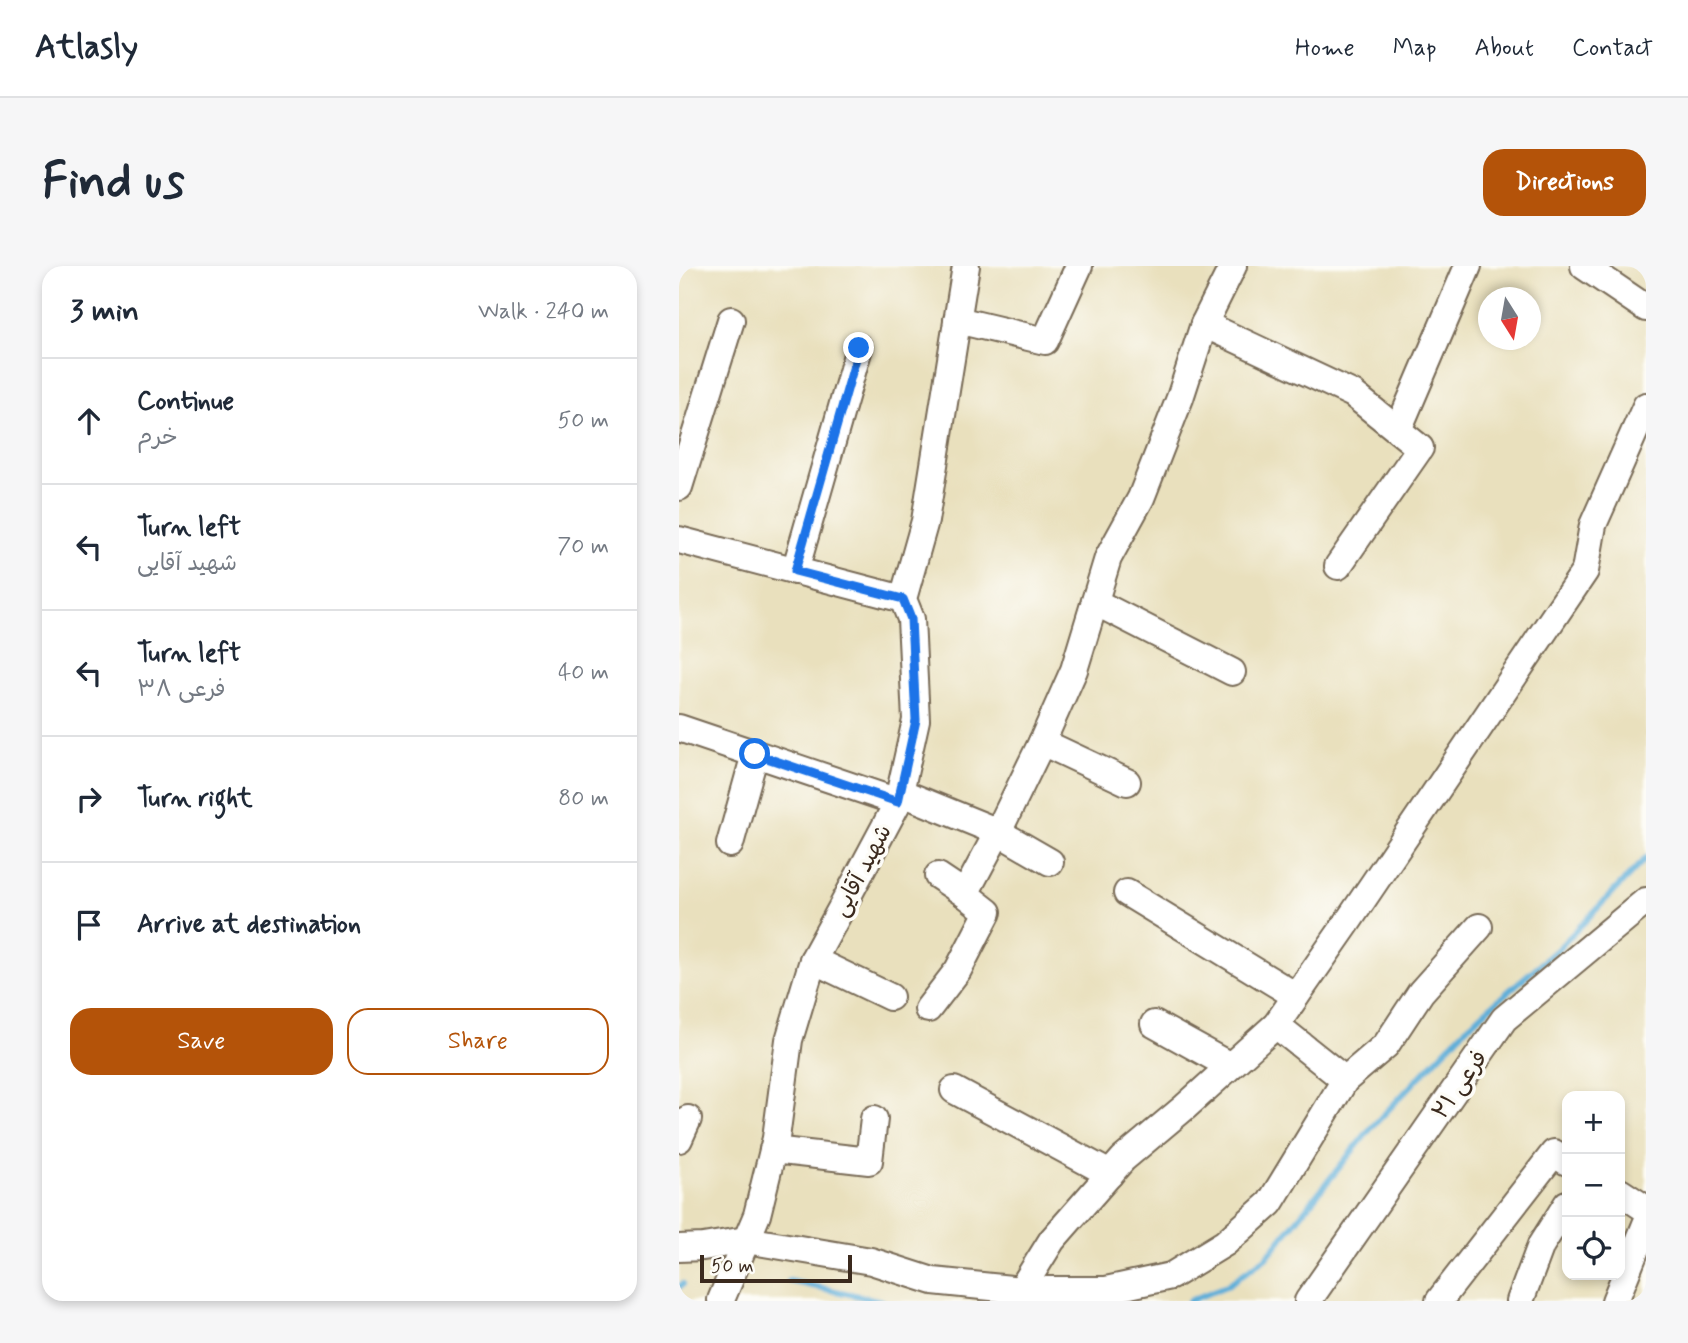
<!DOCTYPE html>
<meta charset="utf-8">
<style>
:root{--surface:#fff;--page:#f6f6f7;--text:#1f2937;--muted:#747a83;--line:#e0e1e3;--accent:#b45309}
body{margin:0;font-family:Mynerve,"Playpen Sans Arabic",sans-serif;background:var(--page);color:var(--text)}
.controls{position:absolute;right:21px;bottom:21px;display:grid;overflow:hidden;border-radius:14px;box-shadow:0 4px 10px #0003}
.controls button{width:63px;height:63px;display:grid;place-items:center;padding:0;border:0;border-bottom:2px solid var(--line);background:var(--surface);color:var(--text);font:35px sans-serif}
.compass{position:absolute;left:799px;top:21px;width:63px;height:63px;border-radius:50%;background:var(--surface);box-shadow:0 4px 10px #0003;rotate:169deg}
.scale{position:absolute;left:21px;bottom:18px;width:152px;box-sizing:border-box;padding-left:7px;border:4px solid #3b2a1e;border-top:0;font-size:19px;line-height:24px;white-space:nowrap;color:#3b2a1e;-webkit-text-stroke:5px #fdfcf7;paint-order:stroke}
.stop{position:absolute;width:21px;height:21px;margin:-16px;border:5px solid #1a73e8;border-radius:50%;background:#fff}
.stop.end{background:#1a73e8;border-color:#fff;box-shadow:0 2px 7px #0008}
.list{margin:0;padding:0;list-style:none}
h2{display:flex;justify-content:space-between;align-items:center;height:91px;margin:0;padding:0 28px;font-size:30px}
h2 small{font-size:23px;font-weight:400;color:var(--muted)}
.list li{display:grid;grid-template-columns:46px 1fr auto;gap:21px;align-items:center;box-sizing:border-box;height:126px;padding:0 28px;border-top:2px solid var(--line)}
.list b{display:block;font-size:26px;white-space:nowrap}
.list p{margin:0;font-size:23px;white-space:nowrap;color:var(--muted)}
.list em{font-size:23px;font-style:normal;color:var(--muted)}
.actions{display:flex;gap:14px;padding:21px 28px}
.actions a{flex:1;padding:16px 0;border:2px solid var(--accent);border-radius:21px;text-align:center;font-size:24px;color:var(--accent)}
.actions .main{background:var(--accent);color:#fff}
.icon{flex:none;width:38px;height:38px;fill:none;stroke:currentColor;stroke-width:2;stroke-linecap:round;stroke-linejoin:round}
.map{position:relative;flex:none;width:967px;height:1035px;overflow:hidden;border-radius:21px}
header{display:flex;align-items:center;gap:42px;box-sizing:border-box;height:98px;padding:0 35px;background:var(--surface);border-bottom:2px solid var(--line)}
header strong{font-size:33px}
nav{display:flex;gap:38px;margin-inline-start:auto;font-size:24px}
.intro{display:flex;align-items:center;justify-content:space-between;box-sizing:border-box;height:168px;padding:0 42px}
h1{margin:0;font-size:49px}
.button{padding:18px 32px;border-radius:21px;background:var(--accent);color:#fff;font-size:24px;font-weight:700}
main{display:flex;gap:42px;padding:0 42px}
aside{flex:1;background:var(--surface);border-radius:21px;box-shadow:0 4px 10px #0003}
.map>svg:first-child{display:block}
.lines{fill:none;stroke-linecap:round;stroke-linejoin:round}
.stream{stroke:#5fafd9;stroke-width:6}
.minor-casing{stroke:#786a56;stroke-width:30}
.minor{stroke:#fff;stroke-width:26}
.route{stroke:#1a73e8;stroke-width:9}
.labels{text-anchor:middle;stroke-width:7;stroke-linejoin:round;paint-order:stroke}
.street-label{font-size:23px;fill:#3b2a1e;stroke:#fdfcf7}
</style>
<header>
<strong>Atlasly</strong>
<nav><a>Home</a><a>Map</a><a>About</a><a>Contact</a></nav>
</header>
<div class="intro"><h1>Find us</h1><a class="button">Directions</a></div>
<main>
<aside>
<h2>3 min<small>Walk · 240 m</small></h2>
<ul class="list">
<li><svg class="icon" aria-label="ahead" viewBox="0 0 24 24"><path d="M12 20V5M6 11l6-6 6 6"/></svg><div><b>Continue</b><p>خرم</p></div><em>50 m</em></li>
<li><svg class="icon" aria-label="left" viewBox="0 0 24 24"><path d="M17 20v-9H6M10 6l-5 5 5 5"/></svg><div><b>Turn left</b><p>شهید آقایی</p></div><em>70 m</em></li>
<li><svg class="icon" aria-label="left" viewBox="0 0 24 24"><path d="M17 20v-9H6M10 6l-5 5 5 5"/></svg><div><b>Turn left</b><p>فرعی ۳۸</p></div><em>40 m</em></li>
<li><svg class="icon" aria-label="right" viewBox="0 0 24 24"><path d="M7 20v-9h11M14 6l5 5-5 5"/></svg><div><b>Turn right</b></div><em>80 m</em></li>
<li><svg class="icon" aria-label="arrive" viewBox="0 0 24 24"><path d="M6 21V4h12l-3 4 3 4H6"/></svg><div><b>Arrive at destination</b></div></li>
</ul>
<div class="actions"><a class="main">Save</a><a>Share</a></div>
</aside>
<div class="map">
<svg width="967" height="1035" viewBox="0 0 967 1035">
<rect width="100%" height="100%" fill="#fdfcf7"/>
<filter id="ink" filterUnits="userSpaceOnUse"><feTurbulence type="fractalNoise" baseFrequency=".0143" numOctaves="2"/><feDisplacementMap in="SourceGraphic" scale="14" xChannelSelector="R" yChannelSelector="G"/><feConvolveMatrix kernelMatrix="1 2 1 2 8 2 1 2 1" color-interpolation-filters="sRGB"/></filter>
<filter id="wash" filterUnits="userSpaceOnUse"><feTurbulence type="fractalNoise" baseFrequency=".00686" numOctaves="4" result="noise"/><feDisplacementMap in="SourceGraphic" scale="28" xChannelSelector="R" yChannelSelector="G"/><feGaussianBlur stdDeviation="1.57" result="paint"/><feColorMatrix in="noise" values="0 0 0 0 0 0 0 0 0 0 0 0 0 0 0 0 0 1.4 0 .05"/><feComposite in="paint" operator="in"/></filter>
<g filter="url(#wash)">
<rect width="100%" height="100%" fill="#e9e0bd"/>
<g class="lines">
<!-- stream -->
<g class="stream">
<polyline points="110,1015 203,1035"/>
<polyline points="0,1021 4,1018"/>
<polyline points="510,1035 547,1020 587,992 692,862 789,760 880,682 967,592"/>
</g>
</g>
</g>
<g filter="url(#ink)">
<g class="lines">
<defs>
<g id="minor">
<polyline points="905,0 967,42"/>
<polyline points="278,54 366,75 400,0"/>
<polyline points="525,58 674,128 741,182 659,300"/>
<polyline points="719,164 789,0"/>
<polyline points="0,221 52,54"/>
<polyline points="0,274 224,333"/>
<polyline points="116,305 180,82"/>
<polyline points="416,336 553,406"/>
<polyline points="0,462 219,536"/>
<polyline points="363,476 448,516"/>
<polyline points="221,526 319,566 371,596"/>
<polyline points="51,578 76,488"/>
<polyline points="259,610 286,628"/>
<polyline points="448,627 617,730"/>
<polyline points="134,694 211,731"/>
<polyline points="249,743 279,704 309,646 286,628 319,566 363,476 395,404 429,292 462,232 501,132 525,58 554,0"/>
<polyline points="475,758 551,800"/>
<polyline points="597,759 666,814"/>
<polyline points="275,824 431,908"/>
<polyline points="0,873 9,853"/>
<polyline points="94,884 190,895 195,853"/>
<polyline points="941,926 967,943"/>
<polyline points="0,982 24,981 67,974 192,995 254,1015 342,1024 427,1024 492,1010 546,977 591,937 666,814 707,779 742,726 800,661"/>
<polyline points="342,1024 373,974 444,893 506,841 597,759 668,657 906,305 914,259 967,140"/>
<polyline points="42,1034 78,949 97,872 110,774 134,694 163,641 219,536 221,526 237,454 232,353 224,333 246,255 287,0"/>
<polyline points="629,1035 825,753 967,635"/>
<polyline points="760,1035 875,887 888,896"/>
<polyline points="841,1035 862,979 888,938"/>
<polyline points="936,1035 967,958"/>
</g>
</defs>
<!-- minor casing -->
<use href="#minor" class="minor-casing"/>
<!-- minor -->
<use href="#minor" class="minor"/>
</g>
</g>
<g class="lines" filter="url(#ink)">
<!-- route -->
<polyline class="route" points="76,488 219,536 237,454 232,353 224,333 116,305 180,82"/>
</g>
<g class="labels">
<!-- street labels -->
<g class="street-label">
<text transform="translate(182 604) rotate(-62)" y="8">شهید آقایی</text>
<text transform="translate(780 818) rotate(-55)" y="8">فرعی ۲۱</text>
</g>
</g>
</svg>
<div class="controls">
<button>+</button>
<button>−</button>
<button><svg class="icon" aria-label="locate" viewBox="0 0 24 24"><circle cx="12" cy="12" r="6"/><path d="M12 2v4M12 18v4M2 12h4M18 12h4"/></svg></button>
</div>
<svg class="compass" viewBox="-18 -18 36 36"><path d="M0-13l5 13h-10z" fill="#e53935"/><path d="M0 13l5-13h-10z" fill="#747a83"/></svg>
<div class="scale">50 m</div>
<div class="stop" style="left:76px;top:488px"></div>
<div class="stop end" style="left:180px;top:82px"></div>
</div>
</main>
